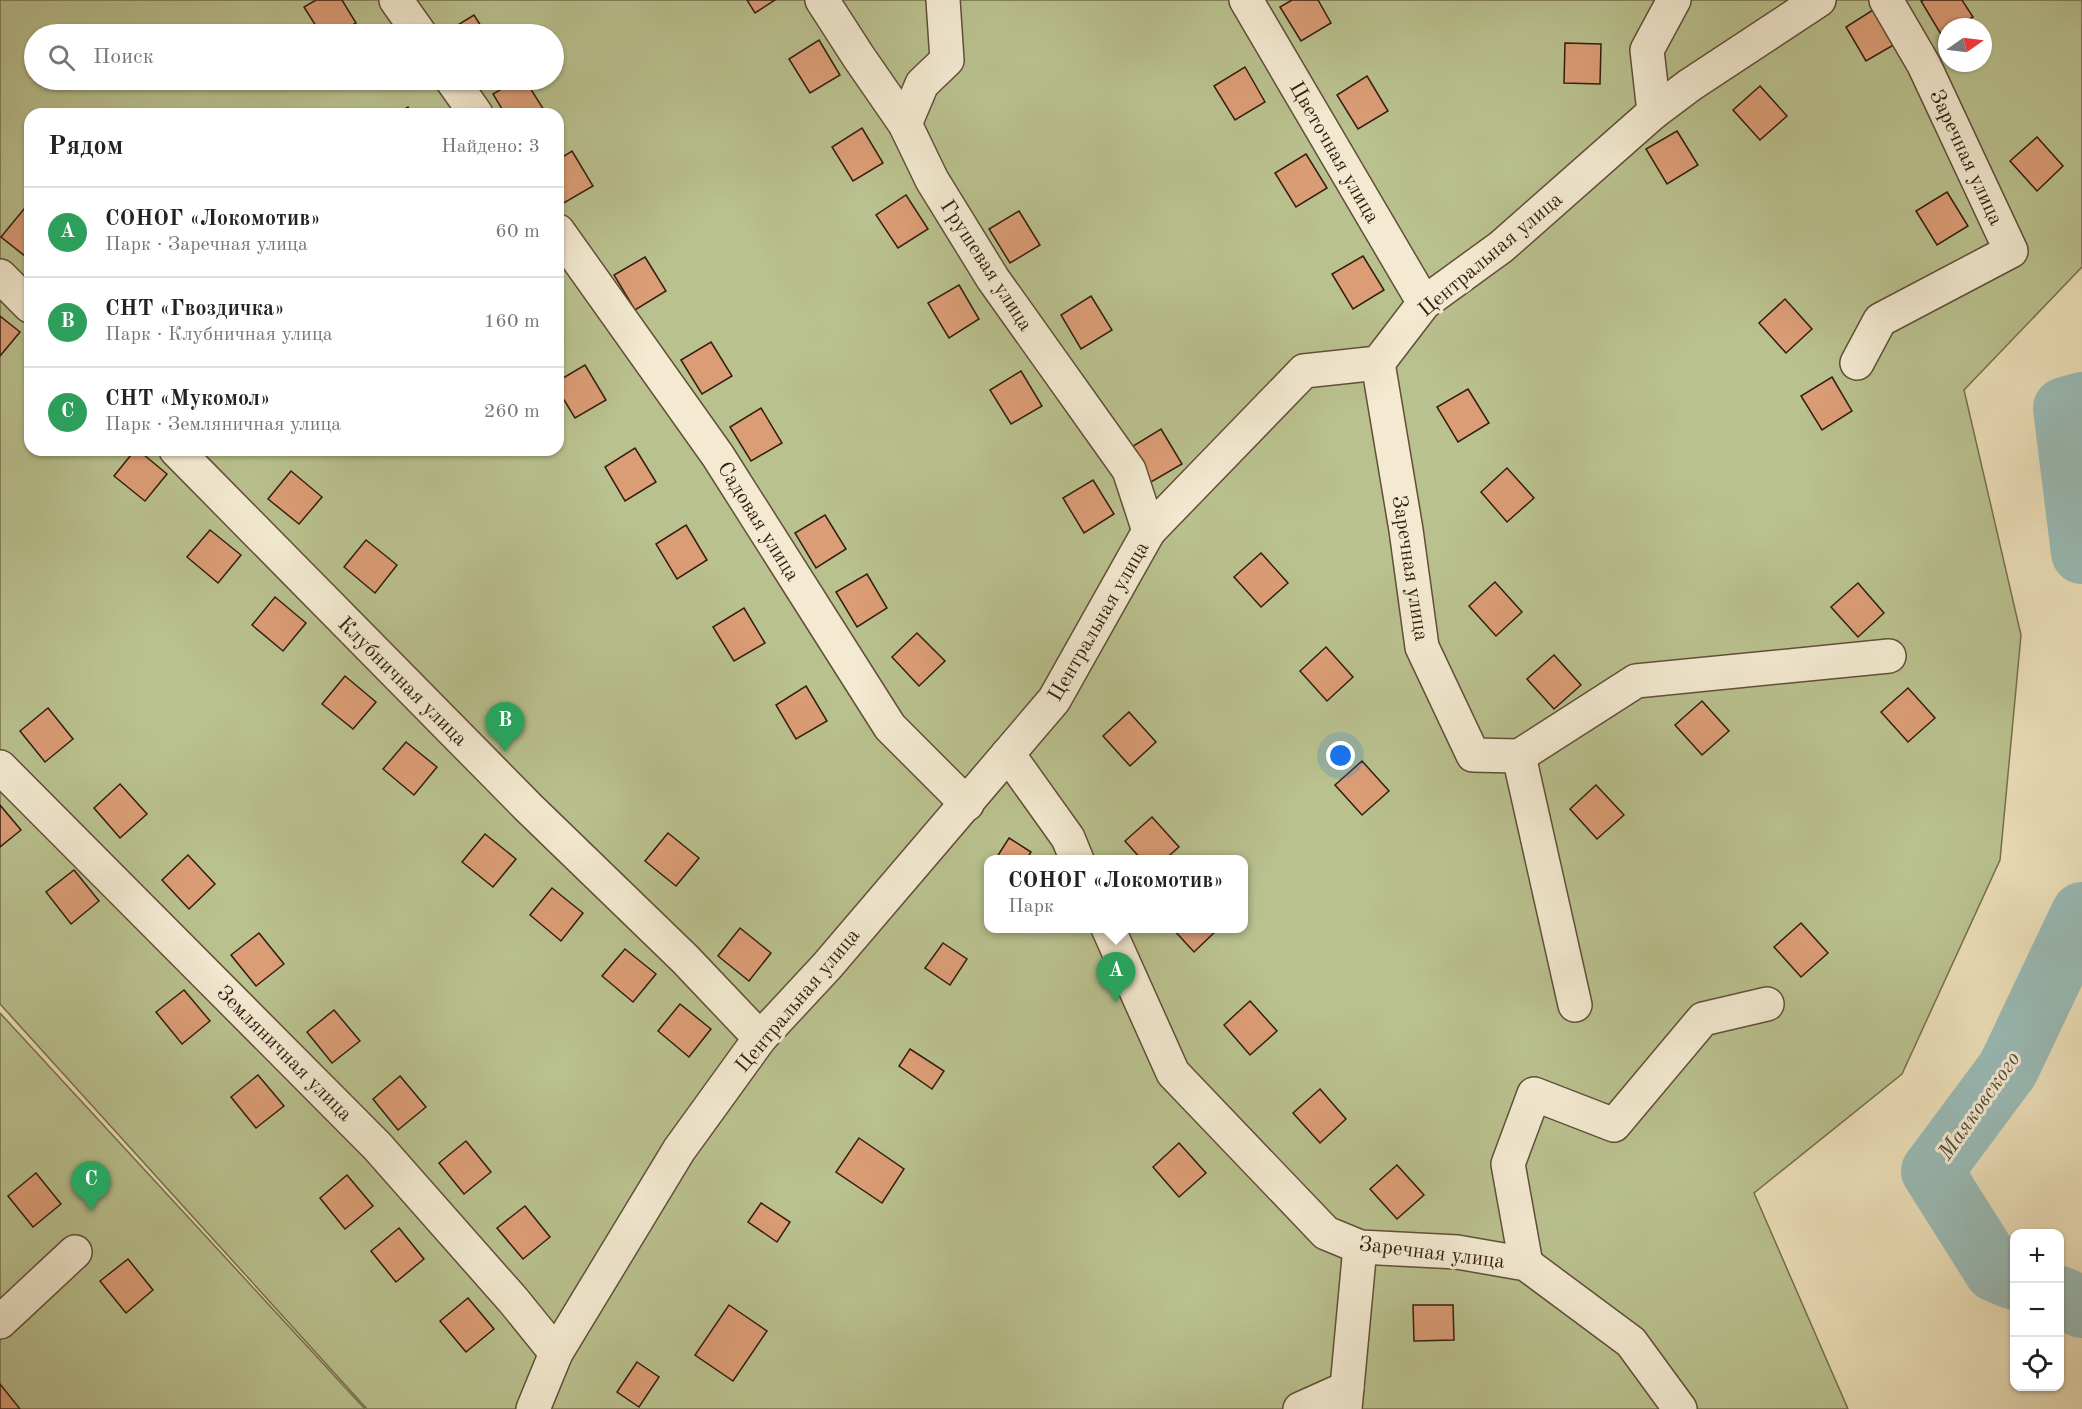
<!DOCTYPE html>
<html lang="ru">
<meta charset="utf-8">
<style>
:root{--surface:#fff;--page:#f6f6f6;--text:#222;--muted:#767676;--line:#e0e0e0;--accent:#db2777}
body{margin:0;font-family:"Old Standard TT",serif;background:var(--page);color:var(--text)}
.controls{position:absolute;right:18px;bottom:18px;display:grid;overflow:hidden;border-radius:12px;box-shadow:0 2px 4px #0004}
.controls button{width:54px;height:54px;display:grid;place-items:center;padding:0;border:0;border-bottom:2px solid var(--line);background:var(--surface);color:var(--text);font:30px sans-serif}
.compass{position:absolute;left:1938px;top:18px;width:54px;height:54px;border-radius:50%;background:var(--surface);box-shadow:0 2px 4px #0004;rotate:76deg}
.you{position:absolute;left:1341px;top:756px;width:21px;height:21px;margin:-15px;border:4px solid #fff;border-radius:50%;background:#1a73e8;box-shadow:0 0 0 9px #1a73e833}
.badge{display:grid;place-items:center;width:39px;height:39px;border-radius:50%;background:var(--accent);color:#fff;font-size:20px;font-weight:700}
.pin{position:absolute;translate:-50% -50px;filter:drop-shadow(0 2px 3px #0008)}
.pin::after{content:'';position:absolute;top:32px;width:21px;height:18px;background:inherit;clip-path:polygon(0 0,100% 0,50% 100%)}
.popup{position:absolute;left:984px;top:855px;width:264px;height:78px;box-sizing:border-box;display:grid;place-content:center;border-radius:12px;background:var(--surface);filter:drop-shadow(0 2px 4px #0005);font-size:20px;white-space:nowrap;color:var(--muted)}
.popup b{font-size:22px;color:var(--text)}
.popup::after{content:'';position:absolute;left:50%;top:100%;margin-left:-12px;border:12px solid transparent;border-top-color:var(--surface)}
.list{margin:0;padding:0;list-style:none}
h2{display:flex;justify-content:space-between;align-items:center;height:78px;margin:0;padding:0 24px;font-size:26px}
h2 small{font-size:20px;font-weight:400;color:var(--muted)}
.list li{display:grid;grid-template-columns:39px 1fr auto;gap:18px;align-items:center;box-sizing:border-box;height:90px;padding:0 24px;border-top:2px solid var(--line)}
.list b{display:block;font-size:22px;white-space:nowrap}
.list p{margin:0;font-size:20px;white-space:nowrap;color:var(--muted)}
.list em{font-size:20px;font-style:normal;color:var(--muted)}
.icon{flex:none;width:33px;height:33px;fill:none;stroke:currentColor;stroke-width:2;stroke-linecap:round;stroke-linejoin:round}
.map{position:relative;flex:none;width:2082px;height:1409px;overflow:hidden}
.search{position:absolute;background:var(--surface);box-shadow:0 2px 4px #0004;left:24px;top:24px;width:540px;height:66px;display:flex;align-items:center;gap:15px;box-sizing:border-box;padding:0 21px;border-radius:33px;color:var(--muted);font-size:22px}
.panel{position:absolute;background:var(--surface);box-shadow:0 2px 4px #0004;left:24px;top:108px;width:540px;height:348px;border-radius:18px}
.map>svg:first-child{display:block}
.green{fill:#b9c18e;stroke:#776f4e;stroke-width:1.5;fill-rule:evenodd}
.lines{fill:none;stroke-linecap:round;stroke-linejoin:round}
.river{stroke:#9abbb6;stroke-width:62}
.building{fill:#db9d76;stroke:#351d0e;stroke-width:1.5}
.minor-casing{stroke:#634e38;stroke-width:36}
.minor{stroke:#f3ead1;stroke-width:33}
.labels{text-anchor:middle;stroke-width:6;stroke-linejoin:round;paint-order:stroke}
.street-label{font-size:21px;fill:#351d0e;stroke:#f3ead1}
.water-label{font-size:22px;font-style:italic;fill:#534c40;stroke:#f3ead1}
</style>
<div class="map">
<svg width="2082" height="1409" viewBox="0 0 2082 1409">
<rect width="100%" height="100%" fill="#ecdfb8"/>
<filter id="stains"><feTurbulence type="fractalNoise" baseFrequency=".00333" numOctaves="4"/><feColorMatrix values="0 0 0 0 .2 0 0 0 0 .09 0 0 0 0 .02 0 0 0 .5 -.17"/></filter>
<radialGradient id="worn" r=".72"><stop offset=".6" stop-color="#630" stop-opacity="0"/><stop offset="1" stop-color="#630" stop-opacity=".3"/></radialGradient>
<!-- green -->
<g class="green">
<path d="M 0,0 L 2082,0 L 2082,267 L 1964,390 L 2021,635 L 2000,860 L 1902,1074 L 1754,1193 L 1848,1409 L 367,1409 L 0,1004 ZM 1947,27 L 1983,27 L 1983,63 L 1947,63 ZM 34,34 L 554,34 L 554,80 L 34,80 ZM 30,114 L 558,114 L 558,450 L 30,450 ZM 988,860 L 1244,860 L 1244,928 L 988,928 Z"/>
<polygon points="0,1013 365,1409 0,1409"/>
</g>
<g class="lines">
<!-- river -->
<g class="river">
<polyline points="2082,403 2064,408 2082,553"/>
<polyline points="2014,1279 1995,1271 1932,1171 2008,1069 2082,913"/>
<polyline points="2060,1297 2082,1307"/>
</g>
</g>
<!-- building -->
<g class="building">
<polygon points="316,0 342,0 356,23 337,34 321,34 304,7"/>
<polygon points="747,0 775,0 755,13"/>
<polygon points="1292,0 1318,0 1331,23 1301,41 1280,7"/>
<polygon points="1924,0 1962,0 1973,17 1956,27 1947,27 1947,33 1942,36 1921,1"/>
<polygon points="1876,8 1897,43 1866,61 1846,27"/>
<polygon points="474,15 486,34 443,34"/>
<polygon points="819,40 840,75 810,93 789,59"/>
<polygon points="1565,43 1601,44 1600,84 1564,83"/>
<polygon points="1245,67 1265,102 1235,120 1214,86"/>
<polygon points="1367,76 1388,111 1358,129 1337,95"/>
<polygon points="517,80 525,80 544,110 537,114 505,114 493,94"/>
<polygon points="1760,86 1787,116 1760,140 1733,110"/>
<polygon points="408,107 412,114 396,114"/>
<polygon points="862,128 883,163 853,181 832,147"/>
<polygon points="1677,131 1698,165 1667,184 1646,149"/>
<polygon points="2037,137 2063,166 2037,191 2010,161"/>
<polygon points="572,151 593,186 562,204 558,197 558,160"/>
<polygon points="1306,154 1327,188 1296,207 1275,173"/>
<polygon points="1947,192 1968,226 1937,245 1916,211"/>
<polygon points="906,195 928,229 898,248 876,215"/>
<polygon points="24,209 30,213 30,260 1,237"/>
<polygon points="1019,211 1040,245 1010,263 989,229"/>
<polygon points="1363,256 1384,290 1353,309 1332,274"/>
<polygon points="645,257 666,291 635,310 614,275"/>
<polygon points="959,285 979,319 949,338 928,303"/>
<polygon points="1091,296 1112,330 1081,349 1061,315"/>
<polygon points="1785,299 1812,329 1786,353 1759,323"/>
<polygon points="0,316 20,332 0,356"/>
<polygon points="711,342 732,376 702,394 681,360"/>
<polygon points="585,365 606,400 575,418 558,390 558,381"/>
<polygon points="1021,371 1042,406 1011,424 990,390"/>
<polygon points="1832,377 1852,411 1822,430 1801,396"/>
<polygon points="1468,389 1489,423 1458,442 1437,407"/>
<polygon points="761,408 782,443 751,461 730,427"/>
<polygon points="1161,429 1182,464 1151,482 1130,448"/>
<polygon points="635,448 656,482 625,501 605,467"/>
<polygon points="135,450 138,450 167,474 145,501 114,476"/>
<polygon points="1507,468 1534,498 1507,522 1481,492"/>
<polygon points="291,471 322,497 299,524 268,499"/>
<polygon points="1093,480 1114,514 1084,533 1063,498"/>
<polygon points="825,515 846,549 816,568 795,533"/>
<polygon points="686,525 707,560 677,579 656,544"/>
<polygon points="210,530 241,555 218,583 187,557"/>
<polygon points="366,540 397,565 375,593 344,567"/>
<polygon points="1261,553 1288,583 1261,607 1234,577"/>
<polygon points="867,574 887,608 857,627 836,592"/>
<polygon points="1495,582 1522,612 1496,636 1469,606"/>
<polygon points="1858,583 1884,613 1858,637 1831,607"/>
<polygon points="275,597 306,623 283,651 252,625"/>
<polygon points="744,608 765,643 734,661 713,627"/>
<polygon points="917,633 945,661 919,686 892,657"/>
<polygon points="1326,647 1353,677 1327,701 1300,671"/>
<polygon points="1554,655 1581,685 1554,709 1527,679"/>
<polygon points="345,676 376,702 353,729 322,704"/>
<polygon points="806,686 827,721 796,739 776,705"/>
<polygon points="1908,688 1935,718 1908,742 1881,712"/>
<polygon points="1702,701 1729,731 1702,755 1675,725"/>
<polygon points="48,708 73,739 45,762 20,731"/>
<polygon points="1129,712 1156,742 1130,766 1103,736"/>
<polygon points="406,742 437,767 414,795 383,769"/>
<polygon points="1362,761 1389,791 1362,815 1335,785"/>
<polygon points="120,784 147,814 120,838 94,808"/>
<polygon points="1596,785 1624,815 1597,839 1570,809"/>
<polygon points="0,805 21,830 0,847"/>
<polygon points="1152,817 1179,847 1164,860 1142,860 1125,841"/>
<polygon points="668,833 699,858 676,886 645,861"/>
<polygon points="485,834 516,859 493,887 462,862"/>
<polygon points="1009,838 1031,852 1026,860 995,860"/>
<polygon points="188,855 215,884 189,909 162,880"/>
<polygon points="74,870 99,901 71,924 46,892"/>
<polygon points="552,888 583,913 561,941 530,915"/>
<polygon points="1801,923 1828,953 1801,977 1774,947"/>
<polygon points="740,928 771,953 749,981 718,956"/>
<polygon points="1172,928 1219,928 1194,952"/>
<polygon points="259,933 284,964 256,986 231,955"/>
<polygon points="943,943 967,959 950,985 925,968"/>
<polygon points="625,949 656,974 633,1002 602,976"/>
<polygon points="184,990 210,1021 182,1044 156,1012"/>
<polygon points="1250,1001 1277,1031 1250,1055 1224,1025"/>
<polygon points="680,1004 711,1029 689,1057 658,1031"/>
<polygon points="334,1010 360,1041 332,1063 307,1032"/>
<polygon points="910,1049 944,1071 932,1089 899,1066"/>
<polygon points="258,1075 284,1106 256,1128 231,1097"/>
<polygon points="400,1076 426,1107 398,1130 373,1099"/>
<polygon points="1320,1089 1346,1119 1320,1143 1293,1113"/>
<polygon points="859,1138 904,1169 882,1203 836,1172"/>
<polygon points="466,1141 491,1172 464,1194 439,1163"/>
<polygon points="1179,1143 1206,1173 1179,1197 1153,1167"/>
<polygon points="1397,1165 1424,1195 1397,1219 1370,1189"/>
<polygon points="36,1173 61,1204 33,1227 8,1196"/>
<polygon points="347,1175 373,1206 345,1229 320,1198"/>
<polygon points="761,1203 790,1222 777,1242 748,1222"/>
<polygon points="525,1206 550,1237 523,1259 497,1228"/>
<polygon points="399,1228 424,1259 396,1282 371,1251"/>
<polygon points="128,1259 153,1290 126,1313 100,1281"/>
<polygon points="468,1298 494,1329 466,1352 440,1321"/>
<polygon points="729,1305 767,1331 733,1381 695,1355"/>
<polygon points="1413,1305 1453,1305 1454,1340 1414,1341"/>
<polygon points="637,1362 659,1377 639,1407 617,1392"/>
<polygon points="0,1384 20,1409 0,1409"/>
</g>
<g class="lines">
<defs>
<g id="minor">
<polyline points="396,0 420,34"/>
<polyline points="822,0 858,56 905,124 932,180 993,279 1129,470 1149,531"/>
<polyline points="1246,0 1424,303"/>
<polyline points="452,80 476,114"/>
<polyline points="1654,112 1647,50 1674,0"/>
<polyline points="905,124 922,84 947,60 943,0"/>
<polyline points="558,231 718,456 890,727 967,804"/>
<polyline points="0,276 30,306"/>
<polyline points="1378,363 1406,530 1422,647 1473,755 1519,756 1636,681 1889,656"/>
<polyline points="1857,363 1880,320 2011,251 1924,65 1886,0"/>
<polyline points="176,450 529,808 685,959 760,1038"/>
<polyline points="1008,754 1068,838 1077,860"/>
<polyline points="1519,756 1575,1005"/>
<polyline points="0,767 377,1146 513,1300 556,1353"/>
<polyline points="1108,928 1173,1073 1326,1233 1360,1247 1457,1252 1526,1264 1631,1342 1680,1409"/>
<polyline points="1526,1264 1508,1164 1534,1094 1614,1125 1703,1019 1767,1004"/>
<polyline points="0,1322 75,1252"/>
<polyline points="533,1409 556,1353 679,1150 760,1038 827,966 1054,700 1149,531 1304,371 1378,363 1424,303 1501,247 1654,112 1690,85 1819,0"/>
<polyline points="1300,1409 1347,1388"/>
<polyline points="1345,1409 1360,1247"/>
</g>
</defs>
<!-- minor casing -->
<use href="#minor" class="minor-casing"/>
<!-- minor -->
<use href="#minor" class="minor"/>
</g>
<g class="labels">
<!-- street labels -->
<g class="street-label">
<text transform="translate(1335 152) rotate(60)" y="7">Цветочная улица</text>
<text transform="translate(1967 157) rotate(65)" y="7">Заречная улица</text>
<text transform="translate(1490 254) rotate(-40)" y="7">Центральная улица</text>
<text transform="translate(987 265) rotate(57)" y="7">Грушевая улица</text>
<text transform="translate(759 521) rotate(58)" y="7">Садовая улица</text>
<text transform="translate(1411 568) rotate(81)" y="7">Заречная улица</text>
<text transform="translate(1098 621) rotate(-60)" y="7">Центральная улица</text>
<text transform="translate(403 681) rotate(45)" y="7">Клубничная улица</text>
<text transform="translate(797 1000) rotate(-50)" y="7">Центральная улица</text>
<text transform="translate(285 1053) rotate(45)" y="7">Земляничная улица</text>
<text transform="translate(1432 1252) rotate(7)" y="7">Заречная улица</text>
</g>
<!-- water labels -->
<g class="water-label">
<text transform="translate(1978 1105) rotate(-55)" y="8">Маяковского</text>
</g>
</g>
<rect width="100%" height="100%" filter="url(#stains)"/>
<rect width="100%" height="100%" fill="url(#worn)"/>
</svg>
<div class="controls">
<button>+</button>
<button>−</button>
<button><svg class="icon" aria-label="locate" viewBox="0 0 24 24"><circle cx="12" cy="12" r="6"/><path d="M12 2v4M12 18v4M2 12h4M18 12h4"/></svg></button>
</div>
<svg class="compass" viewBox="-18 -18 36 36"><path d="M0-13l5 13h-10z" fill="#e53935"/><path d="M0 13l5-13h-10z" fill="#767676"/></svg>
<div class="you"></div>
<div class="pin badge" style="left:1116px;top:1002px;background:#2e9e5b">A</div>
<div class="popup"><b>СОНОГ «Локомотив»</b>Парк</div>
<div class="pin badge" style="left:505px;top:752px;background:#2e9e5b">B</div>
<div class="pin badge" style="left:91px;top:1211px;background:#2e9e5b">C</div>
<div class="search"><svg class="icon" aria-label="search" viewBox="0 0 24 24"><circle cx="10" cy="10" r="6"/><path d="M15 15l6 6"/></svg>Поиск</div>
<section class="panel">
<h2>Рядом<small>Найдено: 3</small></h2>
<ul class="list">
<li><span class="badge" style="background:#2e9e5b">A</span><div><b>СОНОГ «Локомотив»</b><p>Парк · Заречная улица</p></div><em>60 m</em></li>
<li><span class="badge" style="background:#2e9e5b">B</span><div><b>СНТ «Гвоздичка»</b><p>Парк · Клубничная улица</p></div><em>160 m</em></li>
<li><span class="badge" style="background:#2e9e5b">C</span><div><b>СНТ «Мукомол»</b><p>Парк · Земляничная улица</p></div><em>260 m</em></li>
</ul>
</section>
</div>
